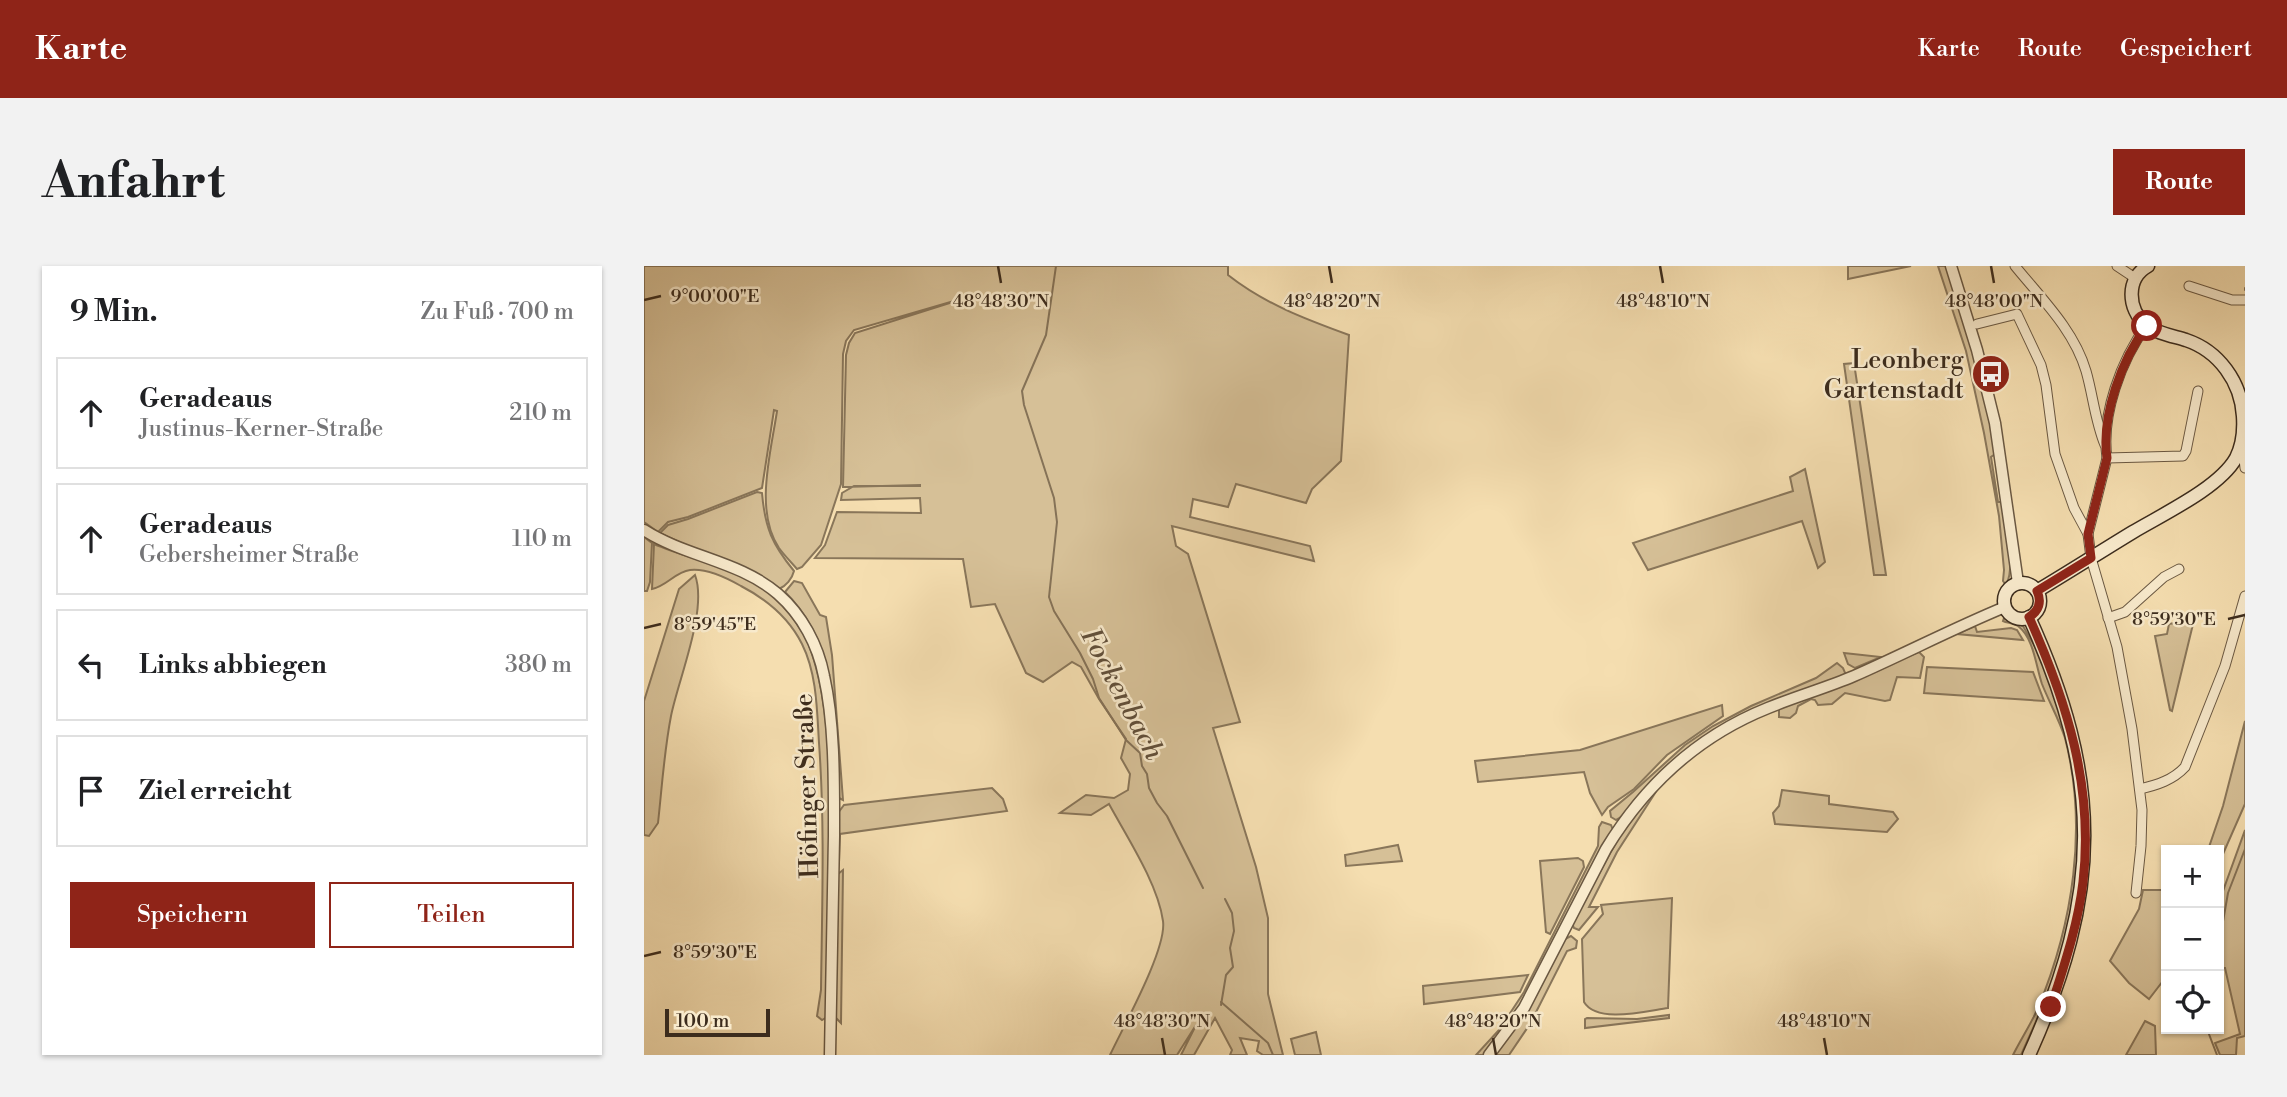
<!DOCTYPE html>
<html lang="de">
<meta charset="utf-8">
<style>
:root{--surface:#fff;--page:#f2f2f2;--text:#202124;--muted:#757577;--line:#e0e0e0;--accent:#8f2418}
body{margin:0;font-family:"Libre Bodoni",serif;background:var(--page);color:var(--text)}
.controls{position:absolute;right:21px;bottom:21px;display:grid;overflow:hidden;border-radius:0px;box-shadow:0 2px 5px #0004}
.controls button{width:63px;height:63px;display:grid;place-items:center;padding:0;border:0;border-bottom:2px solid var(--line);background:var(--surface);color:var(--text);font:35px sans-serif}
.scale{position:absolute;left:21px;bottom:18px;width:105px;box-sizing:border-box;padding-left:7px;border:4px solid #3c2c1d;border-top:0;font-size:19px;line-height:24px;white-space:nowrap;color:#3c2c1d;-webkit-text-stroke:5px #f8eacc;paint-order:stroke}
.stop{position:absolute;width:21px;height:21px;margin:-16px;border:5px solid #8f2418;border-radius:50%;background:#fff}
.stop.end{background:#8f2418;border-color:#fff;box-shadow:0 2px 7px #0008}
.list{margin:0;padding:0;list-style:none}
h2{display:flex;justify-content:space-between;align-items:center;height:91px;margin:0;padding:0 28px;font-size:30px}
h2 small{font-size:23px;font-weight:400;color:var(--muted)}
.list li{display:grid;grid-template-columns:46px 1fr auto;gap:21px;align-items:center;box-sizing:border-box;height:112px;margin:0 14px 14px;padding:0 14px;border:2px solid var(--line);border-radius:0px}
.list b{display:block;font-size:26px;white-space:nowrap}
.list p{margin:0;font-size:23px;white-space:nowrap;color:var(--muted)}
.list em{font-size:23px;font-style:normal;color:var(--muted)}
.actions{display:flex;gap:14px;padding:21px 28px}
.actions a{flex:1;padding:16px 0;border:2px solid var(--accent);border-radius:0px;text-align:center;font-size:24px;color:var(--accent)}
.actions .main{background:var(--accent);color:#fff}
.icon{flex:none;width:38px;height:38px;fill:none;stroke:currentColor;stroke-width:2;stroke-linecap:round;stroke-linejoin:round}
.map{position:relative;flex:none;width:1601px;height:789px;overflow:hidden;border-radius:0px}
header{display:flex;align-items:center;gap:42px;box-sizing:border-box;height:98px;padding:0 35px;background:var(--accent);color:#fff}
header strong{font-size:33px}
nav{display:flex;gap:38px;margin-inline-start:auto;font-size:24px}
.intro{display:flex;align-items:center;justify-content:space-between;box-sizing:border-box;height:168px;padding:0 42px}
h1{margin:0;font-size:49px}
.button{padding:18px 32px;border-radius:0px;background:var(--accent);color:#fff;font-size:24px;font-weight:700}
main{display:flex;gap:42px;padding:0 42px}
aside{flex:1;background:var(--surface);border-radius:0px;box-shadow:0 2px 5px #0004}
.map>svg:first-child{display:block}
.green{fill:#d6c097;stroke:#89765a;stroke-width:2}
.lines{fill:none;stroke-linecap:round;stroke-linejoin:round}
.stream{stroke:#857257;stroke-width:2}
.minor-casing{stroke:#6a5842;stroke-width:11}
.tertiary-casing{stroke:#6a5842;stroke-width:13}
.secondary-casing{stroke:#3c2c1d;stroke-width:15}
.minor{stroke:#f8eacc;stroke-width:9}
.tertiary{stroke:#f8eacc;stroke-width:10}
.secondary{stroke:#f8eacc;stroke-width:12}
.route{stroke:#8f2418;stroke-width:9}
.ticks{fill:none;stroke:#3c2c1d;stroke-width:2.5}
.labels{text-anchor:middle;stroke-width:5;stroke-linejoin:round;paint-order:stroke}
.poi-label{font-size:26px;fill:#3c2c1d;stroke:#f8eacc;text-anchor:end}
.street-label{font-size:26px;fill:#3c2c1d;stroke:#f8eacc}
.water-label{font-size:28px;font-style:italic;fill:#614f3a;stroke:#f8eacc}
.ticks-label{font-size:18px;text-anchor:middle;fill:#3c2c1d;stroke:#f8eacc;stroke-width:5;stroke-linejoin:round;paint-order:stroke}
</style>
<header>
<strong>Karte</strong>
<nav><a>Karte</a><a>Route</a><a>Gespeichert</a></nav>
</header>
<div class="intro"><h1>Anfahrt</h1><a class="button">Route</a></div>
<main>
<aside>
<h2>9 Min.<small>Zu Fuß · 700 m</small></h2>
<ul class="list">
<li><svg class="icon" aria-label="ahead" viewBox="0 0 24 24"><path d="M12 20V5M6 11l6-6 6 6"/></svg><div><b>Geradeaus</b><p>Justinus-Kerner-Straße</p></div><em>210 m</em></li>
<li><svg class="icon" aria-label="ahead" viewBox="0 0 24 24"><path d="M12 20V5M6 11l6-6 6 6"/></svg><div><b>Geradeaus</b><p>Gebersheimer Straße</p></div><em>110 m</em></li>
<li><svg class="icon" aria-label="left" viewBox="0 0 24 24"><path d="M17 20v-9H6M10 6l-5 5 5 5"/></svg><div><b>Links abbiegen</b></div><em>380 m</em></li>
<li><svg class="icon" aria-label="arrive" viewBox="0 0 24 24"><path d="M6 21V4h12l-3 4 3 4H6"/></svg><div><b>Ziel erreicht</b></div></li>
</ul>
<div class="actions"><a class="main">Speichern</a><a>Teilen</a></div>
</aside>
<div class="map">
<svg width="1601" height="789" viewBox="0 0 1601 789">
<rect width="100%" height="100%" fill="#f5deb0"/>
<filter id="stains"><feTurbulence type="fractalNoise" baseFrequency=".00286" numOctaves="4"/><feColorMatrix values="0 0 0 0 .2 0 0 0 0 .09 0 0 0 0 .02 0 0 0 .5 -.17"/></filter>
<radialGradient id="worn" r=".72"><stop offset=".6" stop-color="#630" stop-opacity="0"/><stop offset="1" stop-color="#630" stop-opacity=".3"/></radialGradient>
<!-- green -->
<g class="green">
<path d="M 0,0 L 584,0 L 584,9 C 621,38 661,53 705,69 L 697,195 L 668,223 L 662,237 L 592,218 L 584,241 L 549,233 L 546,251 L 666,280 L 670,295 L 528,260 L 532,280 L 544,288 L 596,456 L 569,462 L 612,601 L 624,652 L 624,728 L 639,789 L 619,789 L 613,785 L 615,775 L 596,772 L 603,789 L 586,789 L 588,784 L 571,752 L 550,789 L 537,789 L 552,759 L 533,789 L 466,789 C 479,761 523,683 519,655 C 514,618 483,571 465,538 L 447,549 L 416,547 L 442,529 L 470,532 L 484,524 L 486,508 L 477,492 L 482,473 L 455,433 L 437,401 L 428,396 L 399,416 L 382,407 L 351,338 L 327,341 L 319,293 L 171,292 L 181,279 L 193,246 L 277,247 L 276,232 L 197,234 L 198,227 L 210,220 L 276,220 L 276,219 L 199,221 L 202,89 L 205,77 L 211,67 L 334,28 L 210,64 L 202,75 L 199,88 L 197,218 L 177,279 L 158,301 L 153,303 C 147,296 140,289 135,282 C 110,245 127,186 133,145 L 130,144 L 118,222 L 44,251 L 24,256 L 14,266 L 0,256 Z"/>
<polygon points="1204,0 1267,0 1204,13"/>
<path d="M 1294,0 L 1303,0 L 1340,123 L 1350,181 L 1351,188 L 1347,191 L 1354,236 L 1359,236 C 1362,255 1372,302 1362,319 L 1359,315 L 1360,304 L 1355,250 L 1340,167 L 1322,85 Z"/>
<polygon points="1210,97 1242,309 1230,309 1200,98"/>
<polygon points="1161,203 1181,296 1174,302 1158,255 1004,304 989,277 1149,225 1146,211"/>
<path d="M 113,226 L 118,227 C 121,262 128,278 150,305 C 148,313 142,320 135,323 L 16,267 L 24,259 L 44,253 Z"/>
<polygon points="0,271 8,277 6,316 3,325 0,325"/>
<path d="M 10,278 C 50,295 99,302 131,332 C 146,347 161,365 167,385 C 188,447 185,516 185,580 C 184,637 184,694 183,751 L 178,754 L 173,750 L 177,724 C 178,641 181,560 175,477 C 173,445 173,408 158,378 C 145,352 122,333 97,320 C 83,312 63,302 46,304 C 31,306 23,320 8,323 Z"/>
<path d="M 51,309 C 64,344 34,414 27,450 C 20,486 18,521 14,557 L 5,570 L 0,569 L 0,435 L 35,323 Z"/>
<path d="M 150,315 L 158,317 L 176,349 L 182,351 L 188,389 L 199,534 L 195,532 C 190,459 197,381 141,326 Z"/>
<path d="M 1360,352 L 1379,360 L 1397,391 L 1420,459 L 1433,523 L 1436,594 L 1420,686 L 1398,742 L 1377,789 L 1369,789 C 1377,773 1387,758 1394,742 C 1429,658 1444,561 1421,472 C 1415,453 1405,436 1398,418 C 1392,401 1390,372 1374,360 C 1369,357 1363,357 1359,355 Z"/>
<polygon points="1550,354 1528,445 1526,444 1511,370 1523,368 1525,358"/>
<polygon points="1331,360 1333,366 1367,362 1373,364 1379,374 1313,368"/>
<polygon points="1275,386 1280,391 1276,412 1253,411 1246,434 1241,435 1201,427 1188,438 1174,439 1171,434 1167,433 1154,440 1152,447 1146,452 1135,451 1135,441"/>
<polygon points="1200,387 1237,391 1211,402 1204,398"/>
<path d="M 1193,397 L 1199,402 L 1202,409 L 1043,483 C 1026,497 1010,513 994,530 C 987,537 982,550 972,554 L 967,551 L 966,545 L 989,526 L 1041,479 L 1069,460 L 1107,440 L 1172,412 Z"/>
<polygon points="1283,401 1389,406 1400,435 1280,427"/>
<polygon points="1078,439 1079,450 1023,489 990,523 964,541 958,549 946,527 940,506 834,516 831,495 936,484"/>
<polygon points="1601,455 1601,538 1575,597 1575,584 1564,584 1579,540"/>
<polygon points="1015,521 973,586 945,641 954,641 935,664 930,662 928,657 981,560"/>
<polygon points="348,522 359,533 363,545 196,568 195,596 194,593 194,547 200,539"/>
<polygon points="1138,524 1185,530 1185,538 1249,546 1254,553 1243,566 1131,558 1129,547 1135,540"/>
<polygon points="958,556 967,559 969,564 882,733 861,765 839,789 832,789 855,764 880,726 954,580 955,561"/>
<polygon points="1601,564 1601,770 1593,772 1592,789 1576,789 1571,777 1596,768 1581,702 1575,702 1575,636"/>
<polygon points="754,579 758,595 702,600 701,589"/>
<polygon points="934,592 939,595 940,601 906,668 902,666 896,595"/>
<polygon points="199,604 197,757 191,751 194,608"/>
<polygon points="1499,624 1522,624 1522,711 1505,733 1485,717 1466,695 1495,643"/>
<path d="M 1028,632 L 1024,742 C 1002,745 953,758 940,736 L 938,673 L 959,648 L 957,639 Z"/>
<polygon points="927,670 933,675 932,682 923,685 886,758 865,789 849,789 921,673"/>
<polygon points="884,709 876,726 780,738 779,720"/>
<polygon points="1025,749 1025,752 941,762 941,753 943,752 993,753"/>
<polygon points="1501,755 1511,760 1512,789 1482,789"/>
<polygon points="672,766 677,789 651,789 647,773"/>
</g>
<g class="lines">
<!-- stream -->
<g class="stream">
<polyline points="412,0 402,69 378,125 380,139 410,232 413,256 405,331 410,345 436,387 449,413 455,432 482,474 496,487 498,500 503,508 505,522 513,537 523,550 559,622"/>
<polyline points="1601,22 1601,24"/>
<polyline points="1578,661 1584,627 1601,583"/>
<polyline points="577,736 624,777 629,789"/>
<polyline points="577,739 582,709 589,701 586,682 590,665 588,647 581,633"/>
<polyline points="1563,763 1573,789"/>
</g>
<defs>
<g id="minor">
<path d="M 1371,0 C 1397,32 1430,64 1442,105 C 1449,129 1451,155 1461,179"/>
<polyline points="1473,0 1491,12"/>
<polyline points="1545,20 1588,34 1601,34"/>
<polyline points="1333,58 1373,48 1397,99 1402,119 1411,188 1430,242 1444,268 1447,292 1473,381 1488,463 1498,544 1497,580 1492,627"/>
<polyline points="1595,184 1600,193 1601,202"/>
<polyline points="1463,192 1539,190 1542,185 1554,125"/>
<path d="M 1444,268 L 1463,192 C 1457,149 1477,94 1503,59"/>
<polyline points="1464,352 1481,346 1520,311 1535,303"/>
<path d="M 1496,523 C 1513,519 1529,514 1541,501 L 1581,400 L 1601,330"/>
</g>
<g id="tertiary">
<polyline points="1307,0 1333,84 1351,157 1374,317"/>
<path d="M 0,264 C 42,291 96,295 134,328 C 158,349 174,379 180,410 C 191,459 190,520 190,570 C 189,643 187,716 186,789"/>
<path d="M 845,789 L 880,742 L 962,583 C 1001,519 1054,470 1124,442 C 1153,430 1182,422 1210,410 C 1260,388 1310,362 1361,341"/>
</g>
<g id="secondary">
<circle cx="1378" cy="335" r="18"/>
<path d="M 1393,325 C 1425,306 1456,286 1489,266 C 1519,248 1575,222 1592,192 C 1598,180 1600,164 1599,150 C 1597,116 1575,85 1542,74 C 1529,70 1512,67 1502,59 C 1483,43 1482,12 1504,0"/>
<path d="M 1385,351 C 1459,513 1458,627 1385,789"/>
</g>
</defs>
<!-- minor casing -->
<use href="#minor" class="minor-casing"/>
<!-- tertiary casing -->
<use href="#tertiary" class="tertiary-casing"/>
<!-- secondary casing -->
<use href="#secondary" class="secondary-casing"/>
<!-- minor -->
<use href="#minor" class="minor"/>
<!-- tertiary -->
<use href="#tertiary" class="tertiary"/>
<!-- secondary -->
<use href="#secondary" class="secondary"/>
</g>
<g class="lines">
<!-- route -->
<path class="route" d="M 1407,741 C 1420,700 1434,659 1439,616 C 1450,521 1423,436 1385,351 C 1395,345 1398,336 1393,325 L 1447,292 L 1444,268 L 1463,192 C 1457,150 1478,93 1503,60"/>
</g>
<!-- ticks -->
<path class="ticks" d="M 354,0 L 357,17M 685,0 L 688,17M 1016,0 L 1019,17M 1347,0 L 1350,17M 0,34 L 17,30M 1584,353 L 1601,349M 0,362 L 17,358M 0,690 L 17,686M 518,772 L 521,789M 849,772 L 852,789M 1180,772 L 1183,789"/>
<!-- icons -->
<defs>
<symbol id="bus-disc" viewBox="-11 -11 22 22"><circle r="9.5" fill="#8f2418" stroke="#f8eacc"/><path d="M-5-6H5V4H4V6H2V4H-2V6H-4V4H-5ZM-3.5-4V0h7V-4ZM-3.5 1.2v1.5H-2V1.2ZM2 1.2v1.5H3.5V1.2Z" fill="#fff"/></symbol>
</defs>
<g fill-rule="evenodd">
<use href="#bus-disc" x="1325" y="86" width="44" height="44"/>
</g>
<g class="labels">
<!-- poi labels -->
<g class="poi-label">
<text x="1320" y="102">Leonberg<tspan x="1320" dy="30">Gartenstadt</tspan></text>
</g>
<!-- street labels -->
<g class="street-label">
<text transform="translate(162 520) rotate(-92)" y="9">Höfinger Straße</text>
</g>
<!-- water labels -->
<g class="water-label">
<text transform="translate(479 427) rotate(62)" y="10">Fockenbach</text>
</g>
</g>
<g class="ticks-label">
<text x="71" y="36">9°00'00"E</text>
<text x="357" y="41">48°48'30"N</text>
<text x="688" y="41">48°48'20"N</text>
<text x="1019" y="41">48°48'10"N</text>
<text x="1350" y="41">48°48'00"N</text>
<text x="1530" y="359">8°59'30"E</text>
<text x="71" y="364">8°59'45"E</text>
<text x="71" y="692">8°59'30"E</text>
<text x="518" y="761">48°48'30"N</text>
<text x="849" y="761">48°48'20"N</text>
<text x="1180" y="761">48°48'10"N</text>
</g>
<rect width="100%" height="100%" filter="url(#stains)"/>
<rect width="100%" height="100%" fill="url(#worn)"/>
</svg>
<div class="controls">
<button>+</button>
<button>−</button>
<button><svg class="icon" aria-label="locate" viewBox="0 0 24 24"><circle cx="12" cy="12" r="6"/><path d="M12 2v4M12 18v4M2 12h4M18 12h4"/></svg></button>
</div>
<div class="scale">100 m</div>
<div class="stop" style="left:1503px;top:60px"></div>
<div class="stop end" style="left:1407px;top:741px"></div>
</div>
</main>
